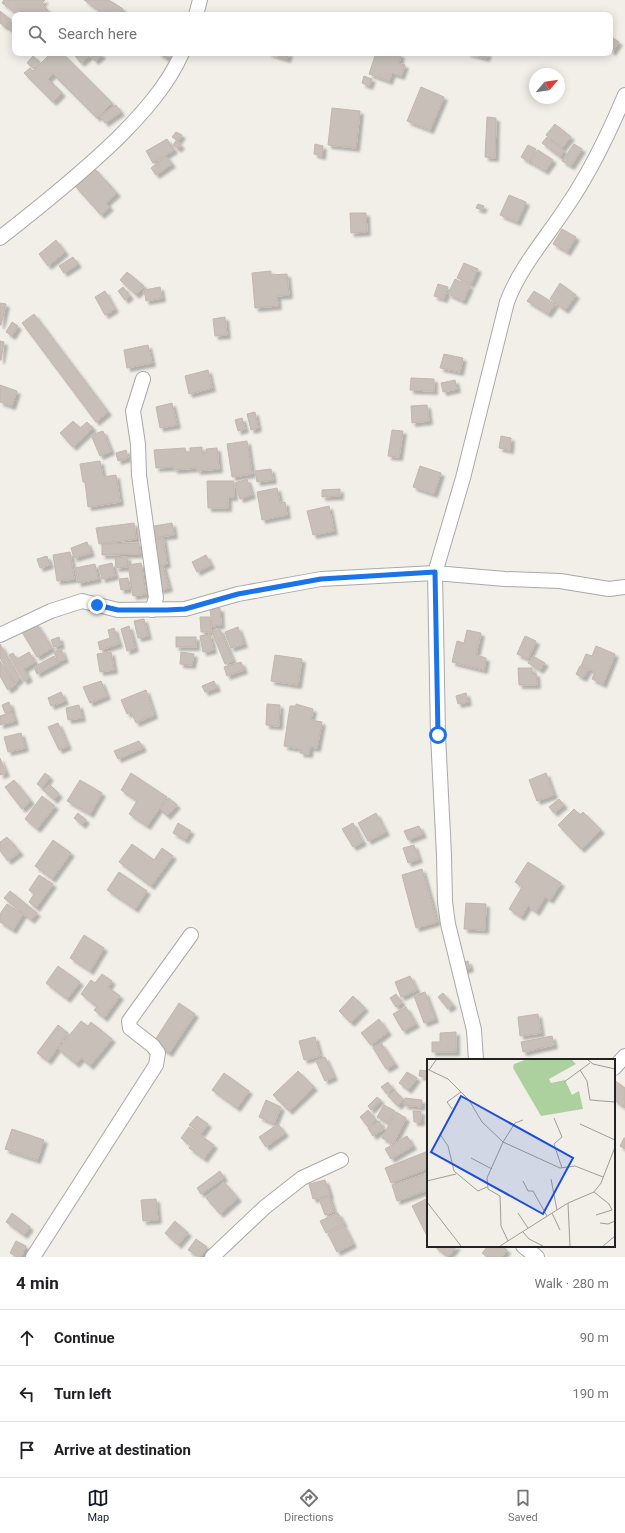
<!DOCTYPE html>
<meta charset="utf-8">
<style>
:root{--surface:#fff;--page:#f6f6f6;--text:#202124;--muted:#757577;--line:#e0e0e0;--accent:#111827}
body{margin:0;font-family:Roboto,sans-serif;background:var(--page);color:var(--text)}
.compass{position:absolute;left:529px;top:68px;width:36px;height:36px;border-radius:50%;background:var(--surface);box-shadow:0 2px 10px #0003;rotate:61deg}
.stop{position:absolute;width:12px;height:12px;margin:-9px;border:3px solid #1a73e8;border-radius:50%;background:#fff}
.stop.end{background:#1a73e8;border-color:#fff;box-shadow:0 1px 4px #0008}
.list{margin:0;padding:0;list-style:none}
h2{display:flex;justify-content:space-between;align-items:center;height:52px;margin:0;padding:0 16px;font-size:17px}
h2 small{font-size:13px;font-weight:400;color:var(--muted)}
.list li{display:grid;grid-template-columns:26px 1fr auto;gap:12px;align-items:center;box-sizing:border-box;height:56px;padding:0 16px;border-top:1px solid var(--line)}
.list b{display:block;font-size:15px;white-space:nowrap}
.list em{font-size:13px;font-style:normal;color:var(--muted)}
.icon{flex:none;width:22px;height:22px;fill:none;stroke:currentColor;stroke-width:2;stroke-linecap:round;stroke-linejoin:round}
.map{position:relative;flex:none;width:625px;height:1257px;overflow:hidden}
.search{position:absolute;background:var(--surface);box-shadow:0 2px 10px #0003;left:12px;right:12px;top:12px;height:44px;display:flex;align-items:center;gap:10px;box-sizing:border-box;padding:0 14px;border-radius:8px;color:var(--muted);font-size:15px}
.sheet{height:220px;background:var(--surface)}
nav{display:flex;justify-content:space-around;align-items:center;box-sizing:border-box;height:56px;border-top:1px solid var(--line);background:var(--surface);font-size:11px;color:var(--muted)}
nav a{display:grid;justify-items:center;gap:2px}
nav .on{color:var(--accent)}
.map>svg:first-child{display:block}
.building{fill:#c7bfb8;stroke:#c4b6ab;filter:url(#shadow)}
.lines{fill:none;stroke-linecap:round;stroke-linejoin:round}
.minor-casing{stroke:#a9a9a9;stroke-width:16}
.minor{stroke:#fff;stroke-width:14}
.route{stroke:#1a73e8;stroke-width:5}
.inset-road{fill:none;stroke:#9f9d99;stroke-width:1}
.view{fill:#1d4ed8;fill-opacity:0.15;stroke:#1d4ed8;stroke-width:2}
.inset-edge{fill:none;stroke:#222;stroke-width:2}
</style>
<div class="map">
<svg width="625" height="1257" viewBox="0 0 625 1257">
<defs>
<filter id="shadow"><feDropShadow dx="3.5" dy="3.5" stdDeviation="1" flood-color="#0004"/></filter>
</defs>
<rect width="100%" height="100%" fill="#f2efe9"/>
<!-- building -->
<g class="building">
<polygon points="4,0 45,0 41,4 48,10 44,15 19,15 2,3"/>
<polygon points="84,0 109,0 123,9 119,15 105,15"/>
<polygon points="0,11 11,20 5,27 0,23"/>
<polygon points="13,20 15,22 14,34 7,27"/>
<polygon points="610,36 619,42 612,52 610,50"/>
<polygon points="51,53 62,53 112,103 97,118 53,74 48,79 62,93 53,102 24,73 30,68 33,71"/>
<polygon points="79,53 100,53 102,55 95,61 90,55 81,63 75,56"/>
<polygon points="158,53 169,53 166,58"/>
<polygon points="268,53 289,53 287,59"/>
<polygon points="376,53 396,53 401,55 399,63 405,65 401,76 392,73 389,81 369,74"/>
<polygon points="467,53 488,53 486,58"/>
<polygon points="33,56 40,62 34,69 27,63"/>
<polygon points="364,76 372,79 369,86 362,83"/>
<polygon points="421,87 444,97 430,130 407,121"/>
<polygon points="116,105 121,112 105,123 100,116"/>
<polygon points="332,108 360,111 356,148 328,145"/>
<polygon points="487,117 496,118 495,158 485,157"/>
<polygon points="555,124 571,137 562,148 546,135"/>
<polygon points="176,132 182,135 178,141 172,137"/>
<polygon points="547,137 564,151 560,157 542,143"/>
<polygon points="167,139 174,150 153,163 146,151"/>
<polygon points="176,141 181,145 178,149 173,145"/>
<polygon points="315,144 323,146 322,156 314,154"/>
<polygon points="574,144 582,149 571,166 562,161"/>
<polygon points="528,145 536,149 529,162 521,157"/>
<polygon points="538,150 553,160 545,171 530,162"/>
<polygon points="166,156 172,164 156,175 151,168"/>
<polygon points="94,168 117,193 106,203 110,207 101,215 75,186"/>
<polygon points="509,195 526,202 517,222 500,215"/>
<polygon points="478,204 484,206 482,210 476,208"/>
<polygon points="350,213 366,213 367,232 351,233"/>
<polygon points="562,229 576,237 567,252 553,244"/>
<polygon points="56,240 65,252 48,266 39,254"/>
<polygon points="73,257 78,264 64,273 59,266"/>
<polygon points="464,263 478,269 471,284 457,278"/>
<polygon points="271,271 271,275 287,274 289,295 277,296 278,306 255,308 252,273"/>
<polygon points="127,272 144,286 136,295 120,280"/>
<polygon points="455,279 470,286 463,301 448,294"/>
<polygon points="560,283 576,295 565,310 550,299"/>
<polygon points="438,284 448,287 444,299 434,296"/>
<polygon points="123,287 130,296 125,300 118,291"/>
<polygon points="160,287 162,298 146,301 144,290"/>
<polygon points="105,291 115,309 105,315 95,297"/>
<polygon points="534,291 555,304 548,314 527,301"/>
<polygon points="0,303 6,304 1,325 0,325"/>
<polygon points="34,314 108,412 96,422 22,323"/>
<polygon points="225,317 227,335 215,336 213,319"/>
<polygon points="12,322 18,326 12,336 6,332"/>
<polygon points="0,341 4,342 1,360 0,360"/>
<polygon points="148,345 152,363 127,368 124,350"/>
<polygon points="444,354 463,358 460,372 440,368"/>
<polygon points="208,370 212,388 189,394 185,376"/>
<polygon points="411,378 434,379 434,391 410,390"/>
<polygon points="455,380 457,389 443,392 441,383"/>
<polygon points="0,385 17,391 12,406 0,402"/>
<polygon points="172,403 177,425 160,428 156,407"/>
<polygon points="427,405 429,421 412,423 411,406"/>
<polygon points="255,412 258,428 251,430 247,414"/>
<polygon points="242,418 245,429 238,431 235,420"/>
<polygon points="73,421 80,428 87,422 93,428 73,447 60,433"/>
<polygon points="392,430 403,431 399,457 388,456"/>
<polygon points="103,431 111,451 100,456 91,435"/>
<polygon points="501,436 511,438 510,450 499,448"/>
<polygon points="247,441 252,474 232,477 227,444"/>
<polygon points="202,447 202,454 206,453 206,449 217,448 219,469 197,471 197,468 174,470 174,467 156,468 154,450 185,448 186,452 190,452 190,448"/>
<polygon points="126,450 128,458 118,461 116,453"/>
<polygon points="100,461 103,477 116,475 120,502 88,507 85,482 83,482 80,464"/>
<polygon points="420,466 441,473 434,494 413,487"/>
<polygon points="271,469 273,480 257,482 255,471"/>
<polygon points="247,479 252,495 240,499 235,483"/>
<polygon points="207,481 234,481 234,497 228,497 228,508 208,508"/>
<polygon points="277,488 280,503 285,502 287,515 262,520 257,492"/>
<polygon points="340,489 340,496 322,497 322,490"/>
<polygon points="329,506 334,531 313,535 307,511"/>
<polygon points="134,523 136,539 99,544 96,528"/>
<polygon points="172,523 174,535 150,538 148,527"/>
<polygon points="163,538 167,564 154,567 150,540"/>
<polygon points="87,542 91,553 74,558 71,548"/>
<polygon points="139,543 140,554 102,555 102,544"/>
<polygon points="70,552 74,579 57,581 53,555"/>
<polygon points="206,555 211,565 197,572 192,562"/>
<polygon points="47,556 50,565 40,568 37,559"/>
<polygon points="127,557 128,567 116,568 115,558"/>
<polygon points="112,563 115,576 102,579 99,566"/>
<polygon points="141,563 146,594 133,596 128,565"/>
<polygon points="95,564 98,579 78,583 75,568"/>
<polygon points="163,566 169,588 160,590 154,568"/>
<polygon points="128,578 129,589 121,590 119,579"/>
<polygon points="220,608 221,625 212,626 210,609"/>
<polygon points="200,617 210,617 211,632 201,632"/>
<polygon points="144,619 148,636 138,638 134,621"/>
<polygon points="36,623 52,648 37,657 22,632"/>
<polygon points="129,626 135,648 127,651 121,629"/>
<polygon points="238,627 244,644 231,648 225,632"/>
<polygon points="114,628 119,644 100,650 98,642 110,638 108,630"/>
<polygon points="220,629 233,661 225,664 212,632"/>
<polygon points="467,630 481,633 476,655 486,658 484,670 452,662 457,641 464,643"/>
<polygon points="210,634 213,650 203,652 200,636"/>
<polygon points="525,636 536,641 528,659 517,654"/>
<polygon points="59,637 61,645 54,647 51,640"/>
<rect x="176" y="637" width="20" height="10"/>
<polygon points="0,644 20,679 15,683 0,658"/>
<polygon points="596,646 615,654 603,684 592,679 595,672 581,666 586,654 592,656"/>
<polygon points="61,649 65,659 58,662 54,652"/>
<polygon points="29,652 35,662 24,669 29,678 24,681 9,655 13,653 17,659"/>
<polygon points="111,652 114,670 100,672 97,654"/>
<polygon points="181,652 194,654 192,665 180,664"/>
<polygon points="275,655 302,659 298,685 271,681"/>
<polygon points="54,656 58,663 37,674 34,667"/>
<polygon points="533,656 545,663 540,670 528,663"/>
<polygon points="0,661 15,685 8,690 0,676"/>
<polygon points="241,662 244,670 227,676 224,667"/>
<polygon points="580,666 588,670 583,678 576,674"/>
<polygon points="518,668 532,668 532,674 536,673 537,685 519,685"/>
<polygon points="101,681 107,696 90,703 83,687"/>
<polygon points="214,681 217,688 205,692 202,686"/>
<polygon points="146,690 154,715 136,723 131,712 127,714 121,700"/>
<polygon points="61,692 65,701 51,706 48,698"/>
<polygon points="466,693 468,702 458,704 456,696"/>
<polygon points="9,702 12,711 5,713 2,705"/>
<polygon points="267,704 280,705 279,726 266,725"/>
<polygon points="296,704 313,709 311,720 322,722 317,748 310,747 309,754 300,753 301,749 284,746 290,706 296,706"/>
<polygon points="79,705 82,718 68,720 66,708"/>
<polygon points="12,712 15,721 0,725 0,716"/>
<polygon points="58,723 68,746 59,750 48,727"/>
<polygon points="21,733 25,748 8,752 4,737"/>
<polygon points="139,741 143,748 118,759 114,751"/>
<polygon points="0,758 6,773 0,775"/>
<polygon points="45,773 50,777 42,788 37,784"/>
<polygon points="131,773 167,797 147,826 129,814 137,801 121,790"/>
<polygon points="546,773 554,795 537,801 529,780"/>
<polygon points="14,780 31,801 22,809 5,787"/>
<polygon points="80,780 102,793 90,814 67,801"/>
<polygon points="49,784 59,794 54,800 43,790"/>
<polygon points="42,796 55,806 37,829 25,819"/>
<polygon points="169,798 177,805 167,816 160,809"/>
<polygon points="559,799 564,805 554,813 549,807"/>
<polygon points="574,809 580,815 583,812 601,830 581,849 558,825"/>
<polygon points="78,813 86,820 82,825 74,818"/>
<polygon points="376,813 386,832 368,841 358,823"/>
<polygon points="178,823 191,831 185,840 173,833"/>
<polygon points="353,823 363,842 353,847 342,829"/>
<polygon points="419,826 423,834 408,840 404,831"/>
<polygon points="7,837 20,852 8,861 0,851 0,842"/>
<polygon points="53,840 71,853 52,879 35,866"/>
<polygon points="132,844 154,860 162,848 173,856 151,886 119,862"/>
<polygon points="414,845 419,859 408,863 403,848"/>
<polygon points="528,862 561,883 550,900 545,897 536,912 528,906 521,917 509,909 522,887 515,882"/>
<polygon points="422,869 437,922 416,928 402,875"/>
<polygon points="119,872 147,891 135,909 107,890"/>
<polygon points="39,875 53,884 36,908 29,902 34,894 29,890"/>
<polygon points="10,891 37,913 31,920 4,898"/>
<polygon points="466,903 486,904 485,930 464,929"/>
<polygon points="7,904 23,914 13,930 0,922 0,914"/>
<polygon points="84,935 104,948 90,971 70,958"/>
<polygon points="468,961 470,968 461,971 459,963"/>
<polygon points="58,966 80,982 67,999 46,983"/>
<polygon points="102,974 112,981 108,987 120,996 104,1018 94,1010 97,1007 81,994 91,980 95,983"/>
<polygon points="410,976 417,990 401,997 395,982"/>
<polygon points="425,992 435,1019 424,1023 414,996"/>
<polygon points="443,993 453,1005 448,1009 438,997"/>
<polygon points="396,994 402,1003 396,1007 390,998"/>
<polygon points="353,996 365,1008 351,1023 339,1011"/>
<polygon points="179,1003 195,1014 169,1053 153,1043"/>
<polygon points="406,1007 416,1024 403,1031 393,1014"/>
<polygon points="538,1014 541,1033 520,1036 518,1017"/>
<polygon points="379,1019 388,1032 371,1045 361,1033"/>
<polygon points="81,1021 88,1026 91,1022 112,1039 90,1066 81,1058 76,1064 58,1049"/>
<polygon points="58,1025 68,1033 48,1061 37,1053"/>
<polygon points="456,1032 456,1052 432,1052 432,1042 440,1042 440,1033"/>
<polygon points="552,1036 554,1045 523,1052 521,1042"/>
<polygon points="315,1037 320,1056 304,1060 299,1041"/>
<polygon points="381,1043 395,1064 386,1069 373,1048"/>
<polygon points="325,1057 334,1077 325,1081 316,1061"/>
<polygon points="420,1070 428,1071 427,1077 419,1076"/>
<polygon points="298,1071 314,1087 289,1111 273,1095"/>
<polygon points="407,1072 417,1078 408,1090 399,1083"/>
<polygon points="224,1073 249,1091 237,1108 212,1090"/>
<polygon points="614,1080 625,1088 625,1108 614,1100"/>
<polygon points="388,1082 393,1089 387,1094 381,1087"/>
<polygon points="394,1090 404,1100 398,1106 388,1096"/>
<polygon points="377,1097 381,1100 371,1110 368,1106"/>
<polygon points="405,1098 422,1100 421,1107 404,1105"/>
<polygon points="266,1100 281,1107 274,1124 259,1117"/>
<polygon points="384,1105 395,1111 388,1123 377,1117"/>
<polygon points="368,1110 376,1120 368,1127 360,1117"/>
<polygon points="413,1111 421,1111 421,1122 414,1122"/>
<polygon points="396,1112 406,1118 393,1144 382,1138"/>
<polygon points="197,1116 208,1124 201,1134 189,1125"/>
<polygon points="379,1121 384,1129 373,1136 368,1128"/>
<polygon points="278,1124 285,1133 266,1147 259,1137"/>
<polygon points="189,1127 214,1145 204,1159 189,1148 191,1146 181,1138"/>
<polygon points="12,1129 44,1140 37,1160 5,1149"/>
<polygon points="407,1136 413,1146 391,1159 385,1149"/>
<polygon points="624,1138 625,1138 625,1149 620,1146"/>
<polygon points="428,1151 428,1168 391,1183 385,1168"/>
<polygon points="220,1171 224,1178 201,1194 197,1188"/>
<polygon points="428,1173 428,1190 397,1201 392,1185"/>
<polygon points="325,1180 330,1195 313,1199 309,1184"/>
<polygon points="224,1182 238,1198 220,1214 206,1198"/>
<polygon points="329,1196 334,1212 325,1215 319,1199"/>
<polygon points="428,1198 428,1233 426,1234 412,1206"/>
<polygon points="156,1199 158,1220 143,1221 141,1200"/>
<polygon points="12,1213 30,1227 24,1235 6,1222"/>
<polygon points="338,1213 344,1224 326,1233 320,1221"/>
<polygon points="175,1221 188,1233 178,1245 165,1233"/>
<polygon points="344,1226 353,1244 337,1252 328,1234"/>
<polygon points="196,1239 207,1247 200,1257 188,1250"/>
<polygon points="16,1241 26,1246 21,1257 17,1257 10,1253"/>
<polygon points="434,1246 457,1246 448,1257"/>
<polygon points="488,1246 502,1246 507,1250 502,1257 487,1257 482,1253"/>
</g>
<g class="lines">
<defs>
<g id="minor">
<polyline points="196,15 200,0"/>
<path d="M 0,238 C 41,206 81,174 118,138 C 143,113 168,85 182,53"/>
<polyline points="143,379 133,411 138,444 139,475 156,598 152,610"/>
<polyline points="0,635 51,611 82,601 118,610 185,609 238,594 321,579 435,573 505,579 560,581 609,589 625,587"/>
<path d="M 476,1060 L 474,1030 L 448,924 L 445,902 L 444,855 L 438,735 L 435,573 L 463,478 L 507,302 C 520,267 547,237 567,206 C 591,171 609,133 625,95"/>
<polyline points="614,1068 625,1056"/>
<polyline points="523,1246 537,1257"/>
<polyline points="33,1257 156,1065 158,1053 153,1046 130,1028 129,1021 191,935"/>
<polyline points="212,1257 265,1207 302,1178 341,1160"/>
</g>
</defs>
<!-- minor casing -->
<use href="#minor" class="minor-casing"/>
<!-- minor -->
<use href="#minor" class="minor"/>
</g>
<g class="lines">
<!-- route -->
<polyline class="route" points="97,605 118,610 167,610 185,609 238,594 321,579 435,572 438,735"/>
</g>
<!-- overview -->
<g transform="translate(427 1059)">
<rect width="188" height="188" fill="#f2efe9"/>
<path d="M 98,1 L 145,1 L 149,5 L 122,20 L 124,24 L 138,21 L 145,36 L 152,32 L 156,50 L 114,57 L 86,9 L 87,5 Z" fill="#add19e"/>
<path class="inset-road" d="M 161,1 L 166,5 L 188,10M 0,10 L 21,20 L 42,41 L 55,63 L 76,83 L 133,109 L 148,107 L 176,118M 2,11 L 9,1M 153,11 L 160,22 L 163,41 L 188,43M 137,23 L 163,4M 25,50 L 20,43 L 34,33M 127,59 L 135,78 L 127,85 L 135,109M 153,65 L 188,81M 13,75 L 21,87 L 27,112 L 51,132 L 60,128M 44,99 L 65,110M 124,120 L 130,151M 0,122 L 29,115M 96,122 L 101,132 L 106,132 L 120,157M 167,133 L 182,145 L 185,151 L 169,156M 0,143 L 34,187M 141,144 L 143,187M 91,154 L 101,169M 125,154 L 133,171M 173,164 L 181,165 L 188,162M 96,173 L 102,180 L 116,187M 81,182 L 74,167 L 73,137 L 61,130 L 60,119 L 76,83 L 88,64 L 96,61M 73,187 L 141,144 L 167,133 L 174,124 L 188,88M 176,187 L 188,177"/>
<path class="view" d="M 34,37 L 146,99 L 116,155 L 4,93 Z"/>
<rect width="188" height="188" class="inset-edge"/>
</g>
</svg>
<svg class="compass" viewBox="-18 -18 36 36"><path d="M0-13l5 13h-10z" fill="#e53935"/><path d="M0 13l5-13h-10z" fill="#757577"/></svg>
<div class="stop" style="left:438px;top:735px"></div>
<div class="stop end" style="left:97px;top:605px"></div>
<div class="search"><svg class="icon" aria-label="search" viewBox="0 0 24 24"><circle cx="10" cy="10" r="6"/><path d="M15 15l6 6"/></svg>Search here</div>
</div>
<section class="sheet">
<h2>4 min<small>Walk · 280 m</small></h2>
<ul class="list">
<li><svg class="icon" aria-label="ahead" viewBox="0 0 24 24"><path d="M12 20V5M6 11l6-6 6 6"/></svg><div><b>Continue</b></div><em>90 m</em></li>
<li><svg class="icon" aria-label="left" viewBox="0 0 24 24"><path d="M17 20v-9H6M10 6l-5 5 5 5"/></svg><div><b>Turn left</b></div><em>190 m</em></li>
<li><svg class="icon" aria-label="arrive" viewBox="0 0 24 24"><path d="M6 21V4h12l-3 4 3 4H6"/></svg><div><b>Arrive at destination</b></div></li>
</ul>
</section>
<nav>
<a class="on"><svg class="icon" aria-label="map" viewBox="0 0 24 24"><path d="M3 6l6-2 6 2 6-2v14l-6 2-6-2-6 2zM9 4v14M15 6v14"/></svg>Map</a>
<a><svg class="icon" aria-label="directions" viewBox="0 0 24 24"><path d="M12 3l9 9-9 9-9-9zM9 14v-3h6M13 9l2 2-2 2"/></svg>Directions</a>
<a><svg class="icon" aria-label="saved" viewBox="0 0 24 24"><path d="M7 4h10v16l-5-4-5 4z"/></svg>Saved</a>
</nav>
